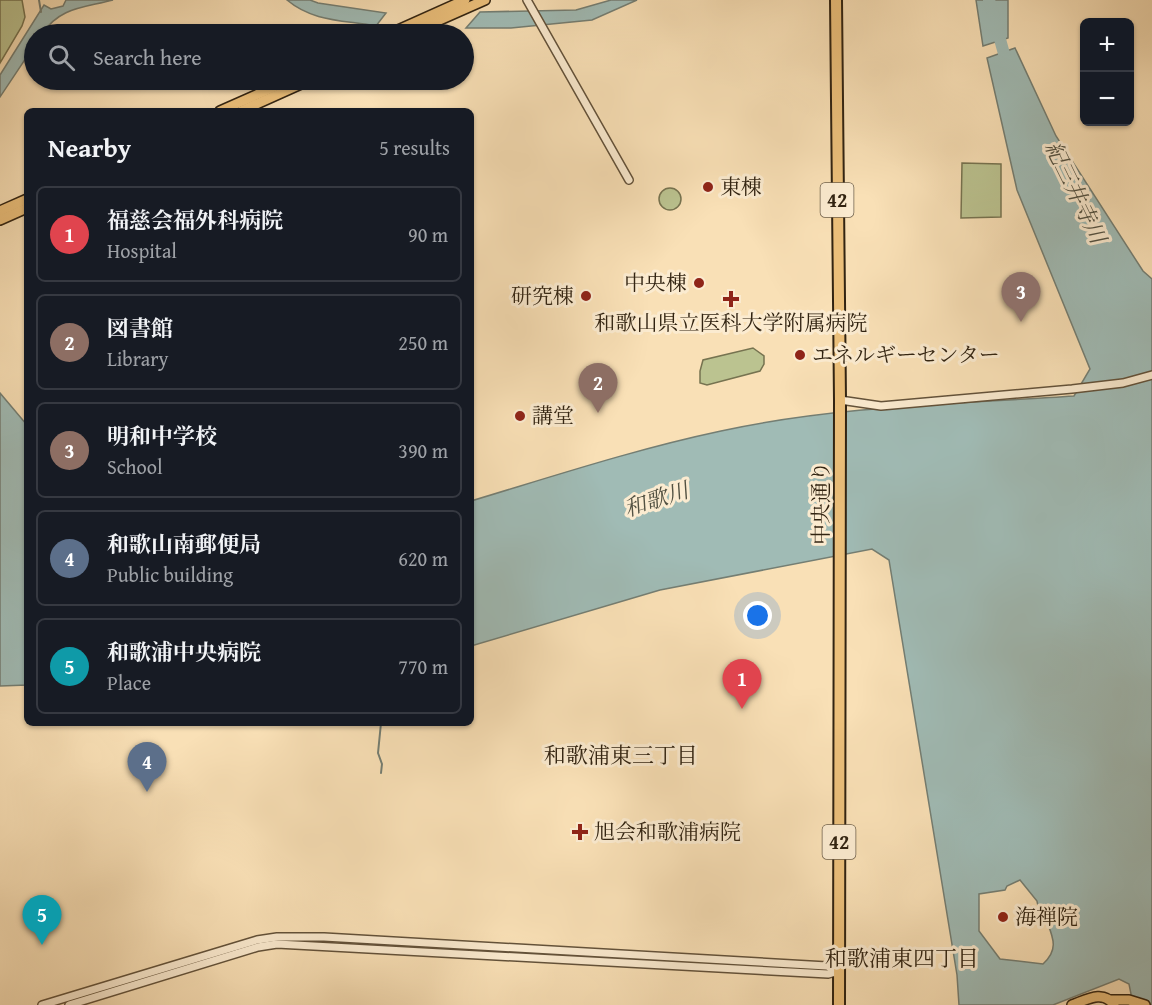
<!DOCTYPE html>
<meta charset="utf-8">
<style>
:root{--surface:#171b24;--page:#242831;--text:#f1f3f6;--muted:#9ea1a6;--line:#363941;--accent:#0b8043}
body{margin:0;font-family:"Gentium Book Plus","Noto Serif JP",serif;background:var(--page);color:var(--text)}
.controls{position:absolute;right:18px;top:18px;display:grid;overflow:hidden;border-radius:9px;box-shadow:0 2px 4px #0004}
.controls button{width:54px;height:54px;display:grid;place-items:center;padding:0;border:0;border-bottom:2px solid var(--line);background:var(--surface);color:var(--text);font:30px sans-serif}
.you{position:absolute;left:758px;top:616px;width:21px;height:21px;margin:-15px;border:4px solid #fff;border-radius:50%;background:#1a73e8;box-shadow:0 0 0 9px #1a73e833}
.badge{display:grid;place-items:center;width:39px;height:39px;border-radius:50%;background:var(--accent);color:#fff;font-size:20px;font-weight:700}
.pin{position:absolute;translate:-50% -50px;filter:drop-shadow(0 2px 3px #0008)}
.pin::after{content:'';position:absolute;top:32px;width:21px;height:18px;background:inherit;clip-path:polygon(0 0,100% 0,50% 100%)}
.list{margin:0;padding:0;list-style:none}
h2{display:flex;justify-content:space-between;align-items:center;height:78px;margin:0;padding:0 24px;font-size:26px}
h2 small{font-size:20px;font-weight:400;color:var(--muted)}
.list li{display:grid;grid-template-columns:39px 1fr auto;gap:18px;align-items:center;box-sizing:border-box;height:96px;margin:0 12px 12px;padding:0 12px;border:2px solid var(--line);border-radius:9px}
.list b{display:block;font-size:22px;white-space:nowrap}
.list p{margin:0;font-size:20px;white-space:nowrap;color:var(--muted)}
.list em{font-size:20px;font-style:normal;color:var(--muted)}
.icon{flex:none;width:33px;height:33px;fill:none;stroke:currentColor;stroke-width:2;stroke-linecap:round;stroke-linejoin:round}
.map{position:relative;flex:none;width:1152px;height:1005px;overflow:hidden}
.search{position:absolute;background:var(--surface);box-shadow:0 2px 4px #0004;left:24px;top:24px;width:450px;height:66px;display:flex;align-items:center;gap:15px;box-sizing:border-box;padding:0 21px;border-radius:33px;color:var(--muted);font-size:22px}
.panel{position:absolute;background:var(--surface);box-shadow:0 2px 4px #0004;left:24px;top:108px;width:450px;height:618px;border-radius:9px}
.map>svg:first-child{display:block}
.green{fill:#bbc390;stroke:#767350;stroke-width:1.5}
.water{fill:#a0bbb5;stroke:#747e73;stroke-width:1.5;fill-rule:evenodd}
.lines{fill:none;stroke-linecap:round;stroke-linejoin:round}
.stream{stroke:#747e73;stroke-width:2}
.river{stroke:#a0bbb5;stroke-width:12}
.minor-casing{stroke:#63523a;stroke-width:10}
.major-casing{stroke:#312311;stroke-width:12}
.highway-casing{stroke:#312311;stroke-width:14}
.minor{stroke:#fbebd0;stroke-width:7}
.major{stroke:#ecc07b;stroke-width:9}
.highway{stroke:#ecc07b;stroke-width:10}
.poi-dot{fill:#8f2418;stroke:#fbebd0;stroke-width:2}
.labels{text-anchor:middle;stroke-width:6;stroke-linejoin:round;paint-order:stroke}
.shield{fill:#fbebd0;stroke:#6e5f4a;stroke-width:1.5}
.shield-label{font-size:20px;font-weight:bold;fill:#312311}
.poi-label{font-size:21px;fill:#312311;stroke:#fbebd0;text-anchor:start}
.street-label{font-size:21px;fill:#312311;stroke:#fbebd0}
.water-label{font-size:22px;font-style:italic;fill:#525142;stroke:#fbebd0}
.neighbourhood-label{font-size:22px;fill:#312311;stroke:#fbebd0}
</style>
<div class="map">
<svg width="1152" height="1005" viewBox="0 0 1152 1005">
<rect width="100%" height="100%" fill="#f9e0b6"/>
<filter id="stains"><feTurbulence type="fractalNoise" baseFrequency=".00333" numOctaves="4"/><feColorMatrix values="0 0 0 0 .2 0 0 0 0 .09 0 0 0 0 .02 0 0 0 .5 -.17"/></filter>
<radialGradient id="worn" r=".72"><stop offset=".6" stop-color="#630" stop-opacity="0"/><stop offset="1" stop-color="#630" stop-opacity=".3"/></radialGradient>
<!-- green -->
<g class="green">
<polygon points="0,0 22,0 25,17 22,26 0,63"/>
<polygon points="962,163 1001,164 1001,217 961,218"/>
<circle cx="670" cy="199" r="11"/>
<polygon points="753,348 764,356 764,364 760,371 707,385 700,383 700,371 703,360"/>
</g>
<!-- water -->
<g class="water">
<path d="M 66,0 L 113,0 C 83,8 60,7 42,34 L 34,34 L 34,46 L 0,97 L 0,75 L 44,5 L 51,9 L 63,6 Z"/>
<path d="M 287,0 L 310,0 L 318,3 L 386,13 L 376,26 C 344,20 313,22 287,0 Z"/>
<polygon points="611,0 637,0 592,20 511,28 466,28 480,12 576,10"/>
<polygon points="976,0 1008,0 1008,38 983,46"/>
<path d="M 1015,48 L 1056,136 L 1143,271 L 1152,279 L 1152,1005 L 1128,1005 L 1131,994 L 1129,984 L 1119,979 L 1053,1005 L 959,1005 L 957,975 L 889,560 L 872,549 L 660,590 L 471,646 L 471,501 C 554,476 636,449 721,431 C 836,406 957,404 1074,396 L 1090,369 L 1017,190 L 987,58 ZM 1020,880 L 1037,901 L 1039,911 L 1044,913 C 1050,933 1062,947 1043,964 L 1000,959 L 979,931 L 979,894 L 1005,890 L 1007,886 Z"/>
<polygon points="0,393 27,425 27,685 0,686"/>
</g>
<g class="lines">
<!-- stream -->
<g class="stream">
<polyline points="39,0 41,12"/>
<polyline points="381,723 378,753 382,764 381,773"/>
</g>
<!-- river -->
<polyline class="river" points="989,0 1008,68"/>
<defs>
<g id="minor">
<polyline points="527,0 629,180"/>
<polyline points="840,400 881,406 1072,389 1123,383 1152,375"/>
<polyline points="42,1005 257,940 277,937 324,937 827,966 839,971"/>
<polyline points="69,1005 258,947 277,944 828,974 839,971"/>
</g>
<g id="major">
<polyline points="389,34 465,0"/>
<polyline points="408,34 485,0"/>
<polyline points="220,111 290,80"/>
<polyline points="241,111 310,80"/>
<polyline points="0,211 27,199"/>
<polyline points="0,220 27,208"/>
<polyline points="1111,1000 1129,1000 1145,1005"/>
<path d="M 1072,1005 C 1086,1000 1103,989 1114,1005"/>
</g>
<polyline id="highway" points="836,0 840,400 839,1005"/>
</defs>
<!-- minor casing -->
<use href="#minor" class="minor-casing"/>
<!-- major casing -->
<use href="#major" class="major-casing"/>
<!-- highway casing -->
<use href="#highway" class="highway-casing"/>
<!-- minor -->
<use href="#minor" class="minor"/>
<!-- major -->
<use href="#major" class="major"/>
<!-- highway -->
<use href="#highway" class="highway"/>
</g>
<!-- markers -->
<g class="poi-dot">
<circle cx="708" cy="187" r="6"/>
<circle cx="699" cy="283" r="6"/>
<circle cx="586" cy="296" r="6"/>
<path d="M728 290h6v6h6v6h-6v6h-6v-6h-6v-6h6z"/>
<circle cx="800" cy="355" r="6"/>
<circle cx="520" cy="416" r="6"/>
<path d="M577 823h6v6h6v6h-6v6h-6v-6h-6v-6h6z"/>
<circle cx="1003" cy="917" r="6"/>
</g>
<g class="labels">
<!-- shield labels -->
<g class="shield">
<rect x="820.5" y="183" width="33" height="34" rx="4.5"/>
<rect x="822.5" y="825" width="33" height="34" rx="4.5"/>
</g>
<g class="shield-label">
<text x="837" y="207">42</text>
<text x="839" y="849">42</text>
</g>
<!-- poi labels -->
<g class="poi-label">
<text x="720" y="194">東棟</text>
<text x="687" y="290" text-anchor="end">中央棟</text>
<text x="574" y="303" text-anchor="end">研究棟</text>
<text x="731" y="330" text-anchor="middle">和歌山県立医科大学附属病院</text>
<text x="812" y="362">エネルギーセンター</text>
<text x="532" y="423">講堂</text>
<text x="594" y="839">旭会和歌浦病院</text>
<text x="1015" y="924">海禅院</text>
</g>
<!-- street labels -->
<g class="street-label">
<text transform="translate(821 503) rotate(-90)" y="7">中央通り</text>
</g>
<!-- water labels -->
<g class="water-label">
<text transform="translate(1076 192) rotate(64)" y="8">紀三井寺川</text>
<text transform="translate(656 499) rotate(-18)" y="8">和歌川</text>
</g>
<!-- neighbourhood labels -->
<g class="neighbourhood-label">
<text x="621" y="763">和歌浦東三丁目</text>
<text x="902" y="966">和歌浦東四丁目</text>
</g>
</g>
<rect width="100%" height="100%" filter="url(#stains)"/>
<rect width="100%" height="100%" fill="url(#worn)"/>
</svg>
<div class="controls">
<button>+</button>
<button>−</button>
</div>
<div class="you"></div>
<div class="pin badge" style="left:742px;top:709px;background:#e0444e">1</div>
<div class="pin badge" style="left:598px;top:413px;background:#8d6e63">2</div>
<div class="pin badge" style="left:1021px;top:322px;background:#8d6e63">3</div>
<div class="pin badge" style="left:147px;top:792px;background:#5c6f8a">4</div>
<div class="pin badge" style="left:42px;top:945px;background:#0f9aa8">5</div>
<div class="search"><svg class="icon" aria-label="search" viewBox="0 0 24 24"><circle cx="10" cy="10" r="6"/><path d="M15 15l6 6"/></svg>Search here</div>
<section class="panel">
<h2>Nearby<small>5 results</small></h2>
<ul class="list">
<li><span class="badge" style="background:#e0444e">1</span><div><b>福慈会福外科病院</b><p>Hospital</p></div><em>90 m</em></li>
<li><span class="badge" style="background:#8d6e63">2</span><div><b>図書館</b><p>Library</p></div><em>250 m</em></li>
<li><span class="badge" style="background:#8d6e63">3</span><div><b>明和中学校</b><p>School</p></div><em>390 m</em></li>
<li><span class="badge" style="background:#5c6f8a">4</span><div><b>和歌山南郵便局</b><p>Public building</p></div><em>620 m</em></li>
<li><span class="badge" style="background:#0f9aa8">5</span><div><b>和歌浦中央病院</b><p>Place</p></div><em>770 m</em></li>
</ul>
</section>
</div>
